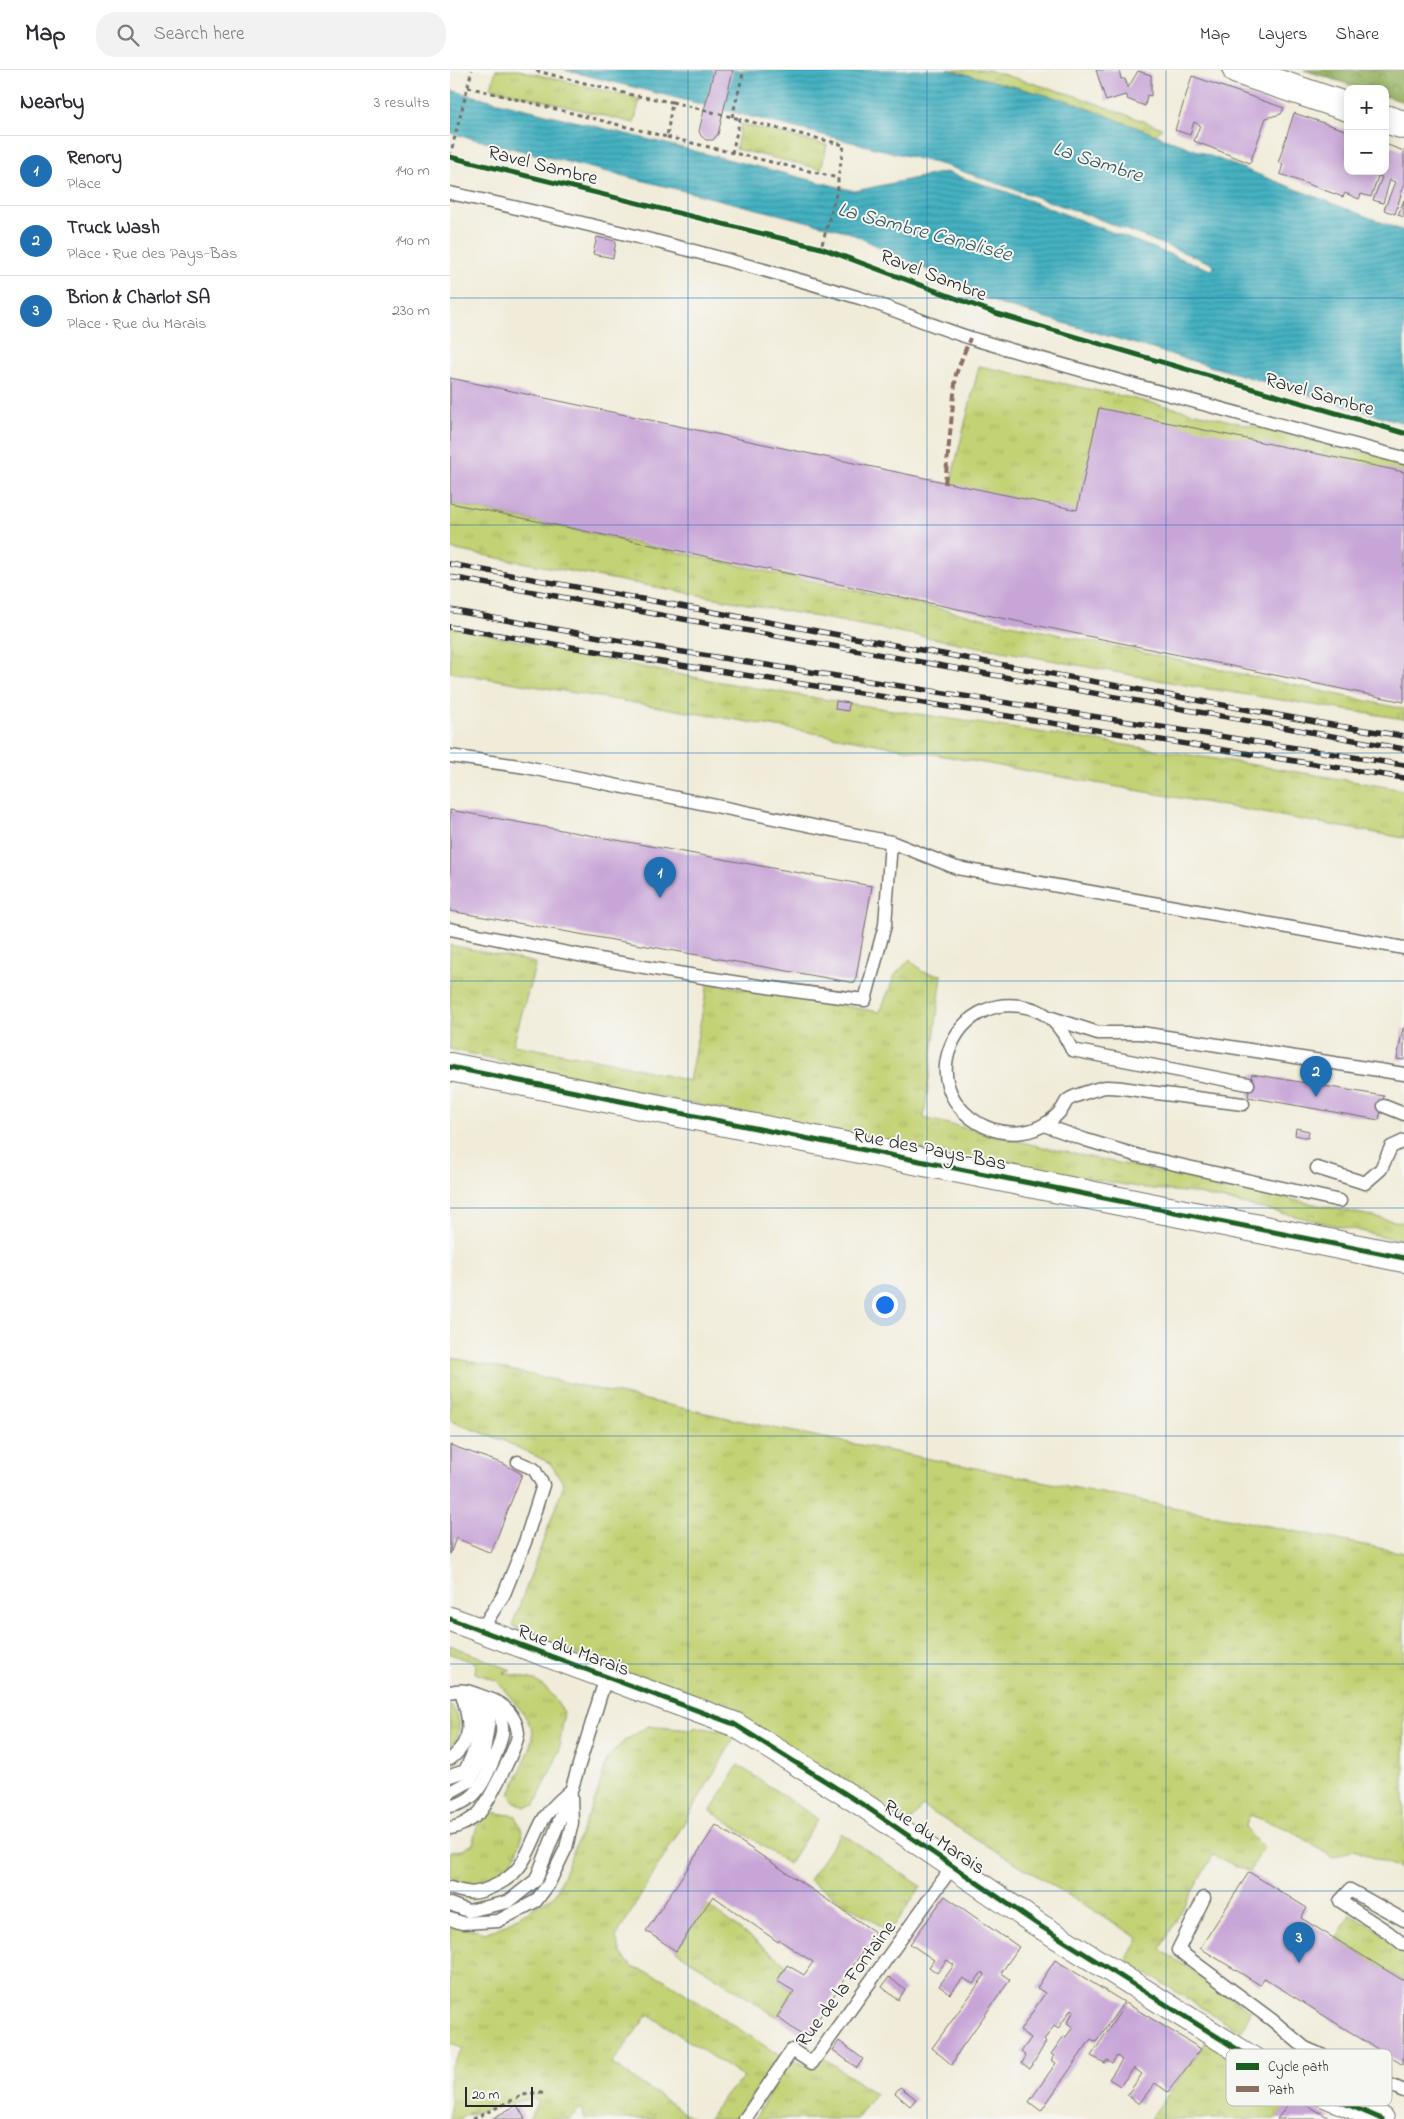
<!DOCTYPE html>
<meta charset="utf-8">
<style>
:root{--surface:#fff;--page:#f2f2f3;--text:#2b2b33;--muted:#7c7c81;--line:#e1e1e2;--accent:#1f6fb2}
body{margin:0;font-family:"Indie Flower",sans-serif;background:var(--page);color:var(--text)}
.controls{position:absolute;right:15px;top:15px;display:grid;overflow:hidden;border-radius:10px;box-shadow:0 2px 12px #0003}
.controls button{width:45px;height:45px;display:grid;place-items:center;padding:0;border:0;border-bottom:1px solid var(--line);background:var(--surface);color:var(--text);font:25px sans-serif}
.scale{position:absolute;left:15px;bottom:12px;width:68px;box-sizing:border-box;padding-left:5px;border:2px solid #2b2b2b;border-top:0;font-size:14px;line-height:18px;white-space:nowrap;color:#2b2b2b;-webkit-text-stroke:4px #f6f6f2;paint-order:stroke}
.you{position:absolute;left:434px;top:1234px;width:18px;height:18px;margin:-12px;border:4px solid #fff;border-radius:50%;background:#1a73e8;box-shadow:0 0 0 8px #1a73e833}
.badge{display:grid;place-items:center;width:32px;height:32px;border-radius:50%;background:var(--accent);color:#fff;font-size:16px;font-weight:700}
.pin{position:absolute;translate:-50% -41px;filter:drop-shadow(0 1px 2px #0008)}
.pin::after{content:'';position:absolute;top:26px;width:18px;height:15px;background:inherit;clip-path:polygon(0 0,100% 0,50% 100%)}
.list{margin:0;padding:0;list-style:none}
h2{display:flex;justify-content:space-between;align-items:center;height:65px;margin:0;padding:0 20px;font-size:21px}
h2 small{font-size:16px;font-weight:400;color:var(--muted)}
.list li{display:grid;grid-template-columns:32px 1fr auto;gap:15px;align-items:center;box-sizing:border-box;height:70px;padding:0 20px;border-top:1px solid var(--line)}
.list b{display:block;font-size:19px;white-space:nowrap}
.list p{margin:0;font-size:16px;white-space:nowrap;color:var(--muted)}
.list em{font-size:16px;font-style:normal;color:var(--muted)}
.icon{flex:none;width:28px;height:28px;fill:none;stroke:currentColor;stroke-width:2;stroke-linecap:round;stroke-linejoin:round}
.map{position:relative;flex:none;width:954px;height:2049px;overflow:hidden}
header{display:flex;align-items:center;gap:30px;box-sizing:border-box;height:70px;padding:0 25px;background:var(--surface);border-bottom:1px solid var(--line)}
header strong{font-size:24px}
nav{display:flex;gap:28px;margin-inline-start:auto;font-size:18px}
.search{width:350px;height:45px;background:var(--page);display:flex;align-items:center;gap:12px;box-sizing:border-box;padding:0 18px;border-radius:20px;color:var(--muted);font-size:19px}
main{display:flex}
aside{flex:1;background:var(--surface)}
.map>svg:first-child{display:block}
.grass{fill:url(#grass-tufts);stroke:#777e50}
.forest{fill:url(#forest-crowns);stroke:#627048}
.water{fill:url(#water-rules);stroke:#386e76}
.building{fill:#c8a5d7}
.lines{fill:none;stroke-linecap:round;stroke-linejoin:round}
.lane-casing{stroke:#706f68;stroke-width:15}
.street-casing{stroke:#706f68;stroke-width:26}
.secondary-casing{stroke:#706f68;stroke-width:30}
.path{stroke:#706f68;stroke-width:3;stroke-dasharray:4 4;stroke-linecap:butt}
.lane{stroke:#fff;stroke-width:12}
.street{stroke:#fff;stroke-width:24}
.secondary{stroke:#fff;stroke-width:28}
.rail-casing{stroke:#2b2b2b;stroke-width:5.5}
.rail{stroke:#f6f6f2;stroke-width:4;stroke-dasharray:11;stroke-linecap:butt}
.quiet{stroke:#8d6e63;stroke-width:4;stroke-dasharray:8 4;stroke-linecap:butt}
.cycleway-casing{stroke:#f6f6f2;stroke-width:8}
.cycleway{stroke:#1b5e20;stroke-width:5}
.grid{fill:none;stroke:#1f6fb2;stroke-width:1;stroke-opacity:0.55}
.labels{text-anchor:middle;stroke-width:4;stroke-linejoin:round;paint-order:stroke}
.street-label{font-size:20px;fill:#2b2b2b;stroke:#f6f6f2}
.water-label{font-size:21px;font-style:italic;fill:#345a60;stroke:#f6f6f2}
.key{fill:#f6f6f2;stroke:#b9b9b6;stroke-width:1}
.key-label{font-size:14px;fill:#2b2b2b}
</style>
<header>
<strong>Map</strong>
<div class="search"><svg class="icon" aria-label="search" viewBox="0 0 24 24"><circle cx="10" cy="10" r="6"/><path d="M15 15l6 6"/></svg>Search here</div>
<nav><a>Map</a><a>Layers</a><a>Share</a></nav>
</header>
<main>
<aside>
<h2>Nearby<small>3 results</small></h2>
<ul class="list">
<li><span class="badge">1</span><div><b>Renory</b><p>Place</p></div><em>140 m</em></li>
<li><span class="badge">2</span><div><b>Truck Wash</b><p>Place · Rue des Pays-Bas</p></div><em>140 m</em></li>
<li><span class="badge">3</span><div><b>Brion &amp; Charlot SA</b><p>Place · Rue du Marais</p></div><em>230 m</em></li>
</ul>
</aside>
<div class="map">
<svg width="954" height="2049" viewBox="0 0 954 2049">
<defs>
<pattern id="grass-tufts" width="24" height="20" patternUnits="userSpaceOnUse" patternTransform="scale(1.25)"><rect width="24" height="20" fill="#c3d274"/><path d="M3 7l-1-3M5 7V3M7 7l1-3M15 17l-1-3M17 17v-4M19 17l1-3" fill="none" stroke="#a8b465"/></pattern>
<pattern id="forest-crowns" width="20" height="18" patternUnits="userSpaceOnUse" patternTransform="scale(1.25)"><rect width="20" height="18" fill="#9ab466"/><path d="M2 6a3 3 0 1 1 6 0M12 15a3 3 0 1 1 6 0" fill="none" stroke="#7e9354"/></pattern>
<pattern id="water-rules" width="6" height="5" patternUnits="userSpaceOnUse" patternTransform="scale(1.25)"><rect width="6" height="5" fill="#44b1c1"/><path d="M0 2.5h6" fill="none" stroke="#39909d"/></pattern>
</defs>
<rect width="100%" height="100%" fill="#f6f6f2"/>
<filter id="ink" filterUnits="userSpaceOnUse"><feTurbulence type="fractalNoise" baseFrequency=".02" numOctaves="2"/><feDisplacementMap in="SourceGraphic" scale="10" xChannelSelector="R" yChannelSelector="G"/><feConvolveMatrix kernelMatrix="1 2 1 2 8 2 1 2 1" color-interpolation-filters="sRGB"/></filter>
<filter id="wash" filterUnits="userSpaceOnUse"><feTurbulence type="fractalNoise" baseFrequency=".0096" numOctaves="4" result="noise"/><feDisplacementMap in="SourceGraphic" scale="20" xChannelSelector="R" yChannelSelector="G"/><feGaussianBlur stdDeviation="1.12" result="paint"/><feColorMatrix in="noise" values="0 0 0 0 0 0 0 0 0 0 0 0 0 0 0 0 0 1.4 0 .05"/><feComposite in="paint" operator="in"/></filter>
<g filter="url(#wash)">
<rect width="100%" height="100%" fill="#f1ecd9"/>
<!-- grass -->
<g class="grass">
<polygon points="46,0 68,0 190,29 184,53 41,18"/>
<polygon points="500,0 538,0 626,26 712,58 706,65 619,31"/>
<polygon points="291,54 377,75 371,99 286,79"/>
<polygon points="529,296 672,326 954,391 954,407 635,444 500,415"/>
<polygon points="0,433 954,639 954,649 741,616 0,479"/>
<path d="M 0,557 C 92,575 184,597 276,613 C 502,652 729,680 954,720 L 954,768 L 382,666 L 0,602 Z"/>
<polygon points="0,875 86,893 63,975 157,991 239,1011 258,913 430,942 445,905 460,889 473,902 492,905 474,1048 592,1077 954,1153 954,1171 744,1123 694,1118 479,1081 225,1030 0,979"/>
<polygon points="0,1287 319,1357 954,1483 954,1800 904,1780 883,1788 840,1760 800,1745 795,1758 814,1777 799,1802 763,1785 710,1879 801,1941 791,1962 677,1891 689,1868 472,1736 460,1752 146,1593 62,1556 114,1414 100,1393 52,1370 0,1351"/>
<polygon points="0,1575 61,1600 54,1603 85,1610 99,1621 114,1642 109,1682 85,1735 75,1737 65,1732 60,1724 80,1679 83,1661 74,1644 47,1611 25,1603 26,1593 0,1584"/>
<path d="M 0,1635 C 12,1647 13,1666 0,1678 Z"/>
<polygon points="198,1656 241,1660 246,1657 287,1664 166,1867 170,1882 182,1897 212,1908 330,1986 286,2049 258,2049 277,2023 294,2008 198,1944 162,1994 244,2049 135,2049 131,2038 120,2049 79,2049 88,2032 82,2028 18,2045 25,2039 10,2049 0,2049 0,1997 13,1979 0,1972 0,1854 35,1863 53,1856 105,1825 147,1725 157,1689 173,1672"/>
<polygon points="288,1695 368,1749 339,1794 261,1741"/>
<path d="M 42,1742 L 66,1746 L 73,1764 L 66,1785 L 47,1808 L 18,1816 L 0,1808 L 0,1781 L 13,1780 L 23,1774 C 25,1758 28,1750 42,1742 Z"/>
<polygon points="391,1763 471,1816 440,1862 359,1810"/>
<polygon points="257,1835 337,1895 328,1911 343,1921 327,1947 226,1881"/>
<polygon points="900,1845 925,1858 954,1883 954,1911 886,1869"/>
<polygon points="757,1971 842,2029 828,2049 700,2049"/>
<polygon points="371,1986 425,2024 407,2049 305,2049 330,2004 345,1991 356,1995"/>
</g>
<!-- forest -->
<polygon class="forest" points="854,0 954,0 954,32 935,26 935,19 913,19"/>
<!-- water -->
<polygon class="water" points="115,0 500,0 619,31 954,161 954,353 549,234 396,161 0,63 0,20 405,121 495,102 557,122 761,200 764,197 763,194 641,146 497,96"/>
<g id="blocks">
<!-- building -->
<g class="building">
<polygon points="264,0 283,0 268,64 263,70 256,70 251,66 249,61"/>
<polygon points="646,0 669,0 671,9 675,9 678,18 688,1 701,5 701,26 697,25 695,36 677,29 678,27 675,25 656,31"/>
<polygon points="742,6 834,38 831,44 816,48 800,93 744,71 750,55 744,52 740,65 725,60"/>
<polygon points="844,43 898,61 898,101 935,101 935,74 954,81 954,115 945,144 934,140 945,112 940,110 933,133 923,130 932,107 928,106 921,127 911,124 909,129 895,123 893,127 830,104 833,94 828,93"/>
<polygon points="954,130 954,147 948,145"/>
<polygon points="147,167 166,171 163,188 143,184"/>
<polygon points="0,308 627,440 649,338 954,402 954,632 0,433"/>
<polygon points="386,631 399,633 398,641 385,639"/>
<polygon points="0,740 422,816 405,913 0,841"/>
<polygon points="953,958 954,958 954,990 947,989"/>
<polygon points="802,1004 934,1026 929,1050 798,1027"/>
<polygon points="846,1058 859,1061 858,1068 845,1065"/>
<polygon points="0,1375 54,1394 72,1404 41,1483 6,1468 0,1484"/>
<polygon points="266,1755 425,1862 356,1968 327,1947 344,1921 327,1911 337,1895 354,1905 363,1892 329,1870 328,1872 263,1826 226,1881 196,1861"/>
<polygon points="799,1802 857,1838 851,1848 954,1911 953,1995 814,1908 810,1915 750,1878"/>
<polygon points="495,1826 555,1868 555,1867 569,1877 551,1903 560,1910 509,1981 502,1995 482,1978 535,1905 532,1902 523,1914 513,1908 500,1924 489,1916 504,1895 497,1890 487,1903 479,1897 484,1890 460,1874"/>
<polygon points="605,1890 674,1932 646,1972 641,1969 591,2041 579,2032 606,1993 601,1990 604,1986 601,1984 614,1966 616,1967 623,1957 617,1953 624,1941 621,1939 608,1959 604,1956 594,1970 596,1972 580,1999 572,1993 576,1986 571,1982 581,1968 570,1961 595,1923 587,1918"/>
<polygon points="439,1907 455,1920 448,1930 432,1917"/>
<polygon points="676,1933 751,1979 718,2022 705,2013 689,2034 677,2025 692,2004 684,1998 670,2016 659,2009 672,1990 667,1986 662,1993 657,1990 655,1993 641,1986"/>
<polygon points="389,1971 413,1989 407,1998 383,1980"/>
<polygon points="450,2017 466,2029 460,2036 445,2023"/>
<polygon points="843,2028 862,2038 881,2049 827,2049"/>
<polygon points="67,2035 75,2049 41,2049"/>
</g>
</g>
</g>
<g filter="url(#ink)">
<use href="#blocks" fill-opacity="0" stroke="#706f68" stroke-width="1"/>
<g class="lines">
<defs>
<g id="lane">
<path d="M 0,123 C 138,153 275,187 410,228 C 449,241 487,258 527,270 C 669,312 811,350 954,388"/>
<polyline points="0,686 76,697 441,772 507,798 954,878"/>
<path d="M 0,859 C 137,888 275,914 415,930 L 435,855 L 441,772"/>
<polyline points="602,948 648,963 691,963 954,1004"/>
<path d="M 793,1034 C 761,1030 730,1026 699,1022 C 685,1020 671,1017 657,1017 C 651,1017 623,1026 618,1030 C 615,1032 614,1037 612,1039 C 603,1051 588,1060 573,1062 C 530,1069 485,1029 498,984 C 504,964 517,948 536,940 C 555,931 585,935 601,949 C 611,958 616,968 622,980 L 798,1014"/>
<polyline points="934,1036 954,1044"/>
<polyline points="594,1055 636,1070 689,1086 890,1131"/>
<polyline points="867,1098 915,1113 931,1099 941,1077 954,1071"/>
<polyline points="31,1560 54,1524 75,1472 93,1415 84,1399 68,1392"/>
<path d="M 0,1622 C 16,1618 22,1623 37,1628 C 53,1633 66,1645 68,1663 C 69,1673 38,1732 30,1742 C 23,1749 10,1757 0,1758"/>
<path d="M 0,1689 C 25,1669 20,1651 12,1624"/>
<path d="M 0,1706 L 15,1701 C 25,1679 39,1655 22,1633"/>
<polyline points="0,1722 20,1711 33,1687 40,1644 30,1635"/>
<path d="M 0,1736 C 8,1735 15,1732 21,1727 C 33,1719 49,1679 52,1664 C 53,1658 51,1651 51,1645 L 28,1630"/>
<path d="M 0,1818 C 20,1824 25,1825 44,1816 C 76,1802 78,1778 93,1750 C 99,1739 110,1730 119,1722"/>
<polyline points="754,1828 728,1880 822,1950 855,1978 954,2021"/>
<polyline points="0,1834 18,1841 58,1832 86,1810 121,1721 156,1607"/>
<polyline points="0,1849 12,1853 48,1851 86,1831 98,1815 116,1778 122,1753 121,1726"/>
<polyline points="954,1850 900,1820 890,1831 938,1862 954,1875"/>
<polyline points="295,2049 342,1980 362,1993 503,1796"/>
</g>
<polyline id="street" points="0,1549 284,1654 415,1736 587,1854 830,2006 932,2049"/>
<g id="secondary">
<polyline points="787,0 898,37"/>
<polyline points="935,49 954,55"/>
<polyline points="0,997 954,1188"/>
</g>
</defs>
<!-- lane casing -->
<use href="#lane" class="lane-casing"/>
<!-- street casing -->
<use href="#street" class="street-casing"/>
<!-- secondary casing -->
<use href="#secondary" class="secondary-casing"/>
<!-- path -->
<g class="path">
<polyline points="18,17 217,67 222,32 182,25 83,0"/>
<polyline points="222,32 290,49"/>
<polyline points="282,47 294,0"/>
<polyline points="217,67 388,108 388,117 371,178"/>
<polyline points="282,83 290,49 394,75 388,108"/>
<polyline points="0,86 22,0"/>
<polyline points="23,2049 73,2025 89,2022 95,2025"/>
</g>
<!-- lane -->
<use href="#lane" class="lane"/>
<!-- street -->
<use href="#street" class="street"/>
<!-- secondary -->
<use href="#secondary" class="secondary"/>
<defs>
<g id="rail">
<polyline points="0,494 882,655 954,666"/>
<polyline points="0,507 954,679"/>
<polyline points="0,540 227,581 954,695"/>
<polyline points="0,557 224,594 954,708"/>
</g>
</defs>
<!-- rail casing -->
<use href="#rail" class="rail-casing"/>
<!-- rail -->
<use href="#rail" class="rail"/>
<!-- quiet -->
<polyline class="quiet" points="495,414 506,304 520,268"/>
<defs>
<g id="cycleway">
<polyline points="0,87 371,178 548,244 954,363"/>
<polyline points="0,997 954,1188"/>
<polyline points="0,1549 284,1654 415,1736 587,1854 830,2006 932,2049"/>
</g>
</defs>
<!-- cycleway casing -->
<use href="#cycleway" class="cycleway-casing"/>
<!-- cycleway -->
<use href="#cycleway" class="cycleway"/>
</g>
</g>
<!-- grid -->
<path class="grid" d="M 238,0 L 238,2049M 477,0 L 477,2049M 716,0 L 716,2049M 0,228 L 954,228M 0,455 L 954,455M 0,683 L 954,683M 0,911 L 954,911M 0,1138 L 954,1138M 0,1366 L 954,1366M 0,1594 L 954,1594M 0,1821 L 954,1821"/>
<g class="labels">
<!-- street labels -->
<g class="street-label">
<text transform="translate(93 94) rotate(14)" y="7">Ravel Sambre</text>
<text transform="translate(484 204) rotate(21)" y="7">Ravel Sambre</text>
<text transform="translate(870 323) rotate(16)" y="7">Ravel Sambre</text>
<text transform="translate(480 1078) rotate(11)" y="7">Rue des Pays-Bas</text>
<text transform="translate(124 1579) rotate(20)" y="7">Rue du Marais</text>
<text transform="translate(485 1766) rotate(34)" y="7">Rue du Marais</text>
<text transform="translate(395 1913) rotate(-53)" y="7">Rue de la Fontaine</text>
</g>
<!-- water labels -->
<g class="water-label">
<text transform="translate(648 91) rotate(18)" y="7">La Sambre</text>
<text transform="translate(475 161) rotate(15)" y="7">La Sambre Canalisée</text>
</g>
</g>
<!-- legend -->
<rect x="776" y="1979" width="166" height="57" rx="8" class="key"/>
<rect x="786" y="1993" width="23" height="7" fill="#1b5e20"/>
<rect x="786" y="2016" width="23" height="6" fill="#8d6e63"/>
<g class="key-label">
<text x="818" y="2001">Cycle path</text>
<text x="818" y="2024">Path</text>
</g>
</svg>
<div class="controls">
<button>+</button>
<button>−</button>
</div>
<div class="scale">20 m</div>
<div class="you"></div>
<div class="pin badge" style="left:210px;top:828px">1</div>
<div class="pin badge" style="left:866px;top:1027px">2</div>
<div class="pin badge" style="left:849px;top:1893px">3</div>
</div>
</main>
